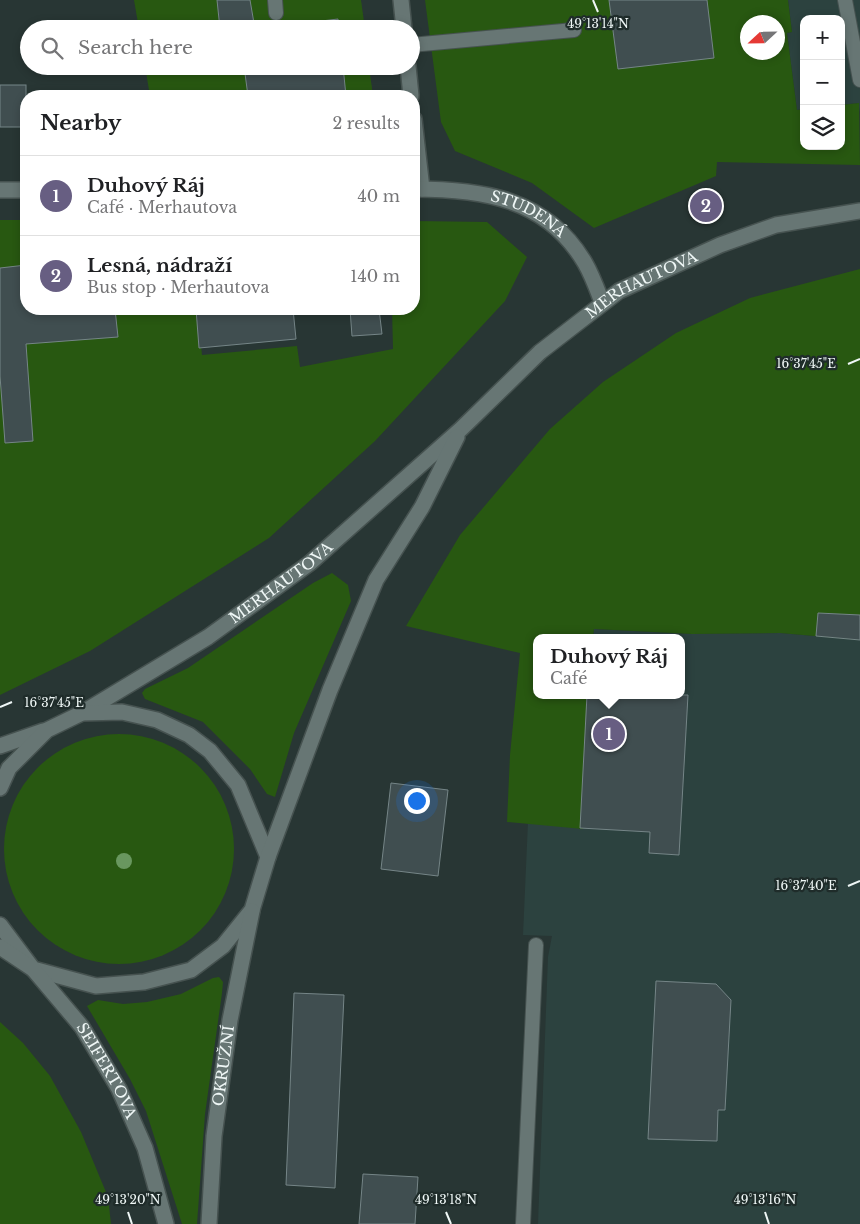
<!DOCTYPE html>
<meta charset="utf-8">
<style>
:root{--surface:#fff;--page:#f6f6f6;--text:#202124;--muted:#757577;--line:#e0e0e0;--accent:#675e82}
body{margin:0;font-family:"Libre Baskerville",serif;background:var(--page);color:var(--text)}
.controls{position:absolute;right:15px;top:15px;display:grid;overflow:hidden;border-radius:10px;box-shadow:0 2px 8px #0003}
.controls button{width:45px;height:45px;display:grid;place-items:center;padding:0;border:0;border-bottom:1px solid var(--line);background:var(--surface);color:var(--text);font:25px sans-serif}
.compass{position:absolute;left:740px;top:15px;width:45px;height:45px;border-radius:50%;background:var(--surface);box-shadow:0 2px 8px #0003;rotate:248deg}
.you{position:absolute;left:416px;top:800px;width:18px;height:18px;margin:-12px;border:4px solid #fff;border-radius:50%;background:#1a73e8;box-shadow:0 0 0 8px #1a73e833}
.badge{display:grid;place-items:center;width:32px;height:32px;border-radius:50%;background:var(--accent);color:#fff;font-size:16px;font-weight:700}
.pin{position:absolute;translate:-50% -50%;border:2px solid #fff;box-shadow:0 1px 5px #0006}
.popup{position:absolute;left:533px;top:634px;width:152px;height:65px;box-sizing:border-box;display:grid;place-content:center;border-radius:10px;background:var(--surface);filter:drop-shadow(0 1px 4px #0005);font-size:16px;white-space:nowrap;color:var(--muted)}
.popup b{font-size:19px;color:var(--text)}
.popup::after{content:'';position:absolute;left:50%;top:100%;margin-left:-10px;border:10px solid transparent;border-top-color:var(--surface)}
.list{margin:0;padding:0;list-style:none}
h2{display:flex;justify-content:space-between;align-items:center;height:65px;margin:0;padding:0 20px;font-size:21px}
h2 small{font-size:16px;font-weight:400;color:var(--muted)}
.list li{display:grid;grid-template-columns:32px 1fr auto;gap:15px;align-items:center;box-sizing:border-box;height:80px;padding:0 20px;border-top:1px solid var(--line)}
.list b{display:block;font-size:19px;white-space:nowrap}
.list p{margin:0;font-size:16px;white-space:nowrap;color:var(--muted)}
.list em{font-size:16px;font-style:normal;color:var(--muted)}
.icon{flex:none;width:28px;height:28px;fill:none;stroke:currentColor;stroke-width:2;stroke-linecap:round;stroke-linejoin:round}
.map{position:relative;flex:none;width:860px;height:1224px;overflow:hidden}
.search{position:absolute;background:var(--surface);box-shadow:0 2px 8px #0003;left:20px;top:20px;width:400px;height:55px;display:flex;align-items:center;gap:12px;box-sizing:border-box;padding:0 18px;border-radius:28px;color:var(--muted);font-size:19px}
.panel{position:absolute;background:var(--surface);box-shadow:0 2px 8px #0003;left:20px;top:90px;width:400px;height:225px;border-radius:20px}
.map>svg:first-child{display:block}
.built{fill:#2c423f}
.green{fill:#285811;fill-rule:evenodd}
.building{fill:#404e50;stroke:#758587}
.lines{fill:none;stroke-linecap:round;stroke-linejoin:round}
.lane-casing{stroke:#465250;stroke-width:16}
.street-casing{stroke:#465250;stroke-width:18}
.secondary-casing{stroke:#465250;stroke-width:18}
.lane{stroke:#677674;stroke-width:14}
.street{stroke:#677674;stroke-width:15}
.secondary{stroke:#677674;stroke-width:15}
.tree{fill:#69975f}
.ticks{fill:none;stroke:#eff7f6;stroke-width:2}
.labels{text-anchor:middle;stroke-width:4.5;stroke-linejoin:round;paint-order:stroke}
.street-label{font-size:15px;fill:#eff7f6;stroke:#1f2c2a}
.ticks-label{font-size:12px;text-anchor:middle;fill:#eff7f6;stroke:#1f2c2a;stroke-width:4.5;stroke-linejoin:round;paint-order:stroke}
</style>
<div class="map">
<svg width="860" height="1224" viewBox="0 0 860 1224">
<rect width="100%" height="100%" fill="#283634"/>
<!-- built -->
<g class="built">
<polygon points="788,0 860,0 860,112 858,103 841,105 841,19 804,19 804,109 797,110 787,33 792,32"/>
<polygon points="860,615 860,1224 538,1224 548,957 552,936 523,935 528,822 583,828 590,695 682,695 682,638 593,638 594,629 692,634 780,633 815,636"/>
</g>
<!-- green -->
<g class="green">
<polygon points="134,0 361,0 365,29 139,29"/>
<path d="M 425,0 L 788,0 L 792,32 L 787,33 L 797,110 L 804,109 L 804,146 L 841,146 L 841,105 L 859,103 L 860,165 L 717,162 L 716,176 L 594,228 L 532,183 L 455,151 L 441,122 ZM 748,22 L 778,22 L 778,52 L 748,52 Z"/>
<polygon points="145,66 369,66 373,96 150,96"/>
<polygon points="0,220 26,220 26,309 197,309 202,355 297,346 300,367 393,349 392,309 414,309 414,221 487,222 527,257 505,301 375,441 269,538 90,651 0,695"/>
<polygon points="860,269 860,640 780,633 692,634 594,629 593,638 536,638 536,695 590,695 583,829 507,822 510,755 520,653 406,626 460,535 550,429 603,382 676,333 750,298"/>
<polygon points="332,573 348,585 351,601 294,733 275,797 267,794 250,769 203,722 145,699 142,693 145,689 188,668 313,583"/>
<circle cx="119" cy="849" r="115"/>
<polygon points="219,977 223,982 222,993 205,1114 197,1224 182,1224 146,1111 130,1079 87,1006 98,1000 123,1004 147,1002 181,994 213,978"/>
<polygon points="0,1022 23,1043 50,1076 81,1132 108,1197 111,1224 0,1224"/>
</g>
<!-- building -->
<g class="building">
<polygon points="217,0 250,0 255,29 220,29"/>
<polygon points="609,0 707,0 714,58 618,69"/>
<polygon points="338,19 339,29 255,29"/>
<polygon points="244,66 343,66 346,96 248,96"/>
<rect x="0" y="85" width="26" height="42"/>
<polygon points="26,265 26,309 115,309 118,337 26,344 33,441 5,443 0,376 0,268"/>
<polygon points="196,309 293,309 296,339 199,348"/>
<polygon points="350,309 379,309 382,334 352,336"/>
<polygon points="818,613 860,615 860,640 816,636"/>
<polygon points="587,695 688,695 679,855 649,853 650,832 580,828"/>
<polygon points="391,783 448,790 438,876 381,869"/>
<polygon points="656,981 716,984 731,1000 725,1110 718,1110 717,1141 648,1139"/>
<polygon points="294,993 344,995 335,1188 286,1185"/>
<polygon points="363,1174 418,1177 415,1224 359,1224"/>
</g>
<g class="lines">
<defs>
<g id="lane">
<polyline points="275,0 276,13"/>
<polyline points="845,0 860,80"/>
<polyline points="411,45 574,30"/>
<polyline points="523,1224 536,945"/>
</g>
<g id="street">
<polyline points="401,0 404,29"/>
<polyline points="408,66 411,96"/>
<polyline points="414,119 422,189"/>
<path id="s1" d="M 414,189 C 482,189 547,198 585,263 C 592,275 597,289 602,302"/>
<polyline points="0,190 26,190"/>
</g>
<g id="secondary">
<path id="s2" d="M 82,713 L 208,637 L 310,563 L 461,429 L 540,352 L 619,291 L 720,245 L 776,225 L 860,211"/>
<polyline points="0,746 43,731"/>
<polyline points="0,788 9,768 47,730 82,713 122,712 157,720 189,735 210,751 238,785 268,857"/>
<polyline points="0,925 33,969 96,986 144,982 191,970 223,946 252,910 268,857 330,690 376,580 422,507 457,437"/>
<path id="s3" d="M 0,947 L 33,969 L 82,1027 L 119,1089 L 145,1148 L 166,1224"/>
<path id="s4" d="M 209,1224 L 214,1136 L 230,1020 L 252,911"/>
</g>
</defs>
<!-- lane casing -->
<use href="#lane" class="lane-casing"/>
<!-- street casing -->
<use href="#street" class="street-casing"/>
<!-- secondary casing -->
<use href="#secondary" class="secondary-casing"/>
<!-- lane -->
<use href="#lane" class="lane"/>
<!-- street -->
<use href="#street" class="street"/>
<!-- secondary -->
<use href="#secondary" class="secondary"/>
</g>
<!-- trees -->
<circle class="tree" cx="124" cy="861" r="8"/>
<!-- ticks -->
<path class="ticks" d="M 593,0 L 598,12M 848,364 L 860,359M 0,707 L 12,702M 848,886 L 860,881M 128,1212 L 132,1224M 446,1212 L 451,1224M 765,1212 L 769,1224"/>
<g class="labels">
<!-- street labels -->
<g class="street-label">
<text dy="5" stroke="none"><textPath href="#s1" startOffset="119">STUDENÁ</textPath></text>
<text dy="5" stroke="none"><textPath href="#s2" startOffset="708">MERHAUTOVA</textPath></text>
<text dy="5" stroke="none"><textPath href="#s2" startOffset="238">MERHAUTOVA</textPath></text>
<text dy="5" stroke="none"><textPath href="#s4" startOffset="159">OKRUŽNÍ</textPath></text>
<text dy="5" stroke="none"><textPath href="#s3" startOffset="166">SEIFERTOVA</textPath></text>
</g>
</g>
<g class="ticks-label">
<text x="598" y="28">49°13'14"N</text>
<text x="806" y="368">16°37'45"E</text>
<text x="54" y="707">16°37'45"E</text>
<text x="806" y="890">16°37'40"E</text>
<text x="128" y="1204">49°13'20"N</text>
<text x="446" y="1204">49°13'18"N</text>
<text x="765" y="1204">49°13'16"N</text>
</g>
</svg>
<div class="controls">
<button>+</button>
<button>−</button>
<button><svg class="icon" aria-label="layers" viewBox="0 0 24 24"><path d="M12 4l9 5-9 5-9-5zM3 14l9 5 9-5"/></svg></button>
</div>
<svg class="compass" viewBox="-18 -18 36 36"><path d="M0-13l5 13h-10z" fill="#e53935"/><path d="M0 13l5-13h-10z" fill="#757577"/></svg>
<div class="you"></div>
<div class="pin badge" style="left:609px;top:734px">1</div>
<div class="popup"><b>Duhový Ráj</b>Café</div>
<div class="pin badge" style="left:706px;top:206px">2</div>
<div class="search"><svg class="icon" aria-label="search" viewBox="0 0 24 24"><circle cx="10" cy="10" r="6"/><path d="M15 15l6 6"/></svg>Search here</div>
<section class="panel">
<h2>Nearby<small>2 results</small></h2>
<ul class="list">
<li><span class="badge">1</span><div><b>Duhový Ráj</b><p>Café · Merhautova</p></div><em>40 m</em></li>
<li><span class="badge">2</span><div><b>Lesná, nádraží</b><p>Bus stop · Merhautova</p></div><em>140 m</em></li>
</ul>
</section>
</div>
